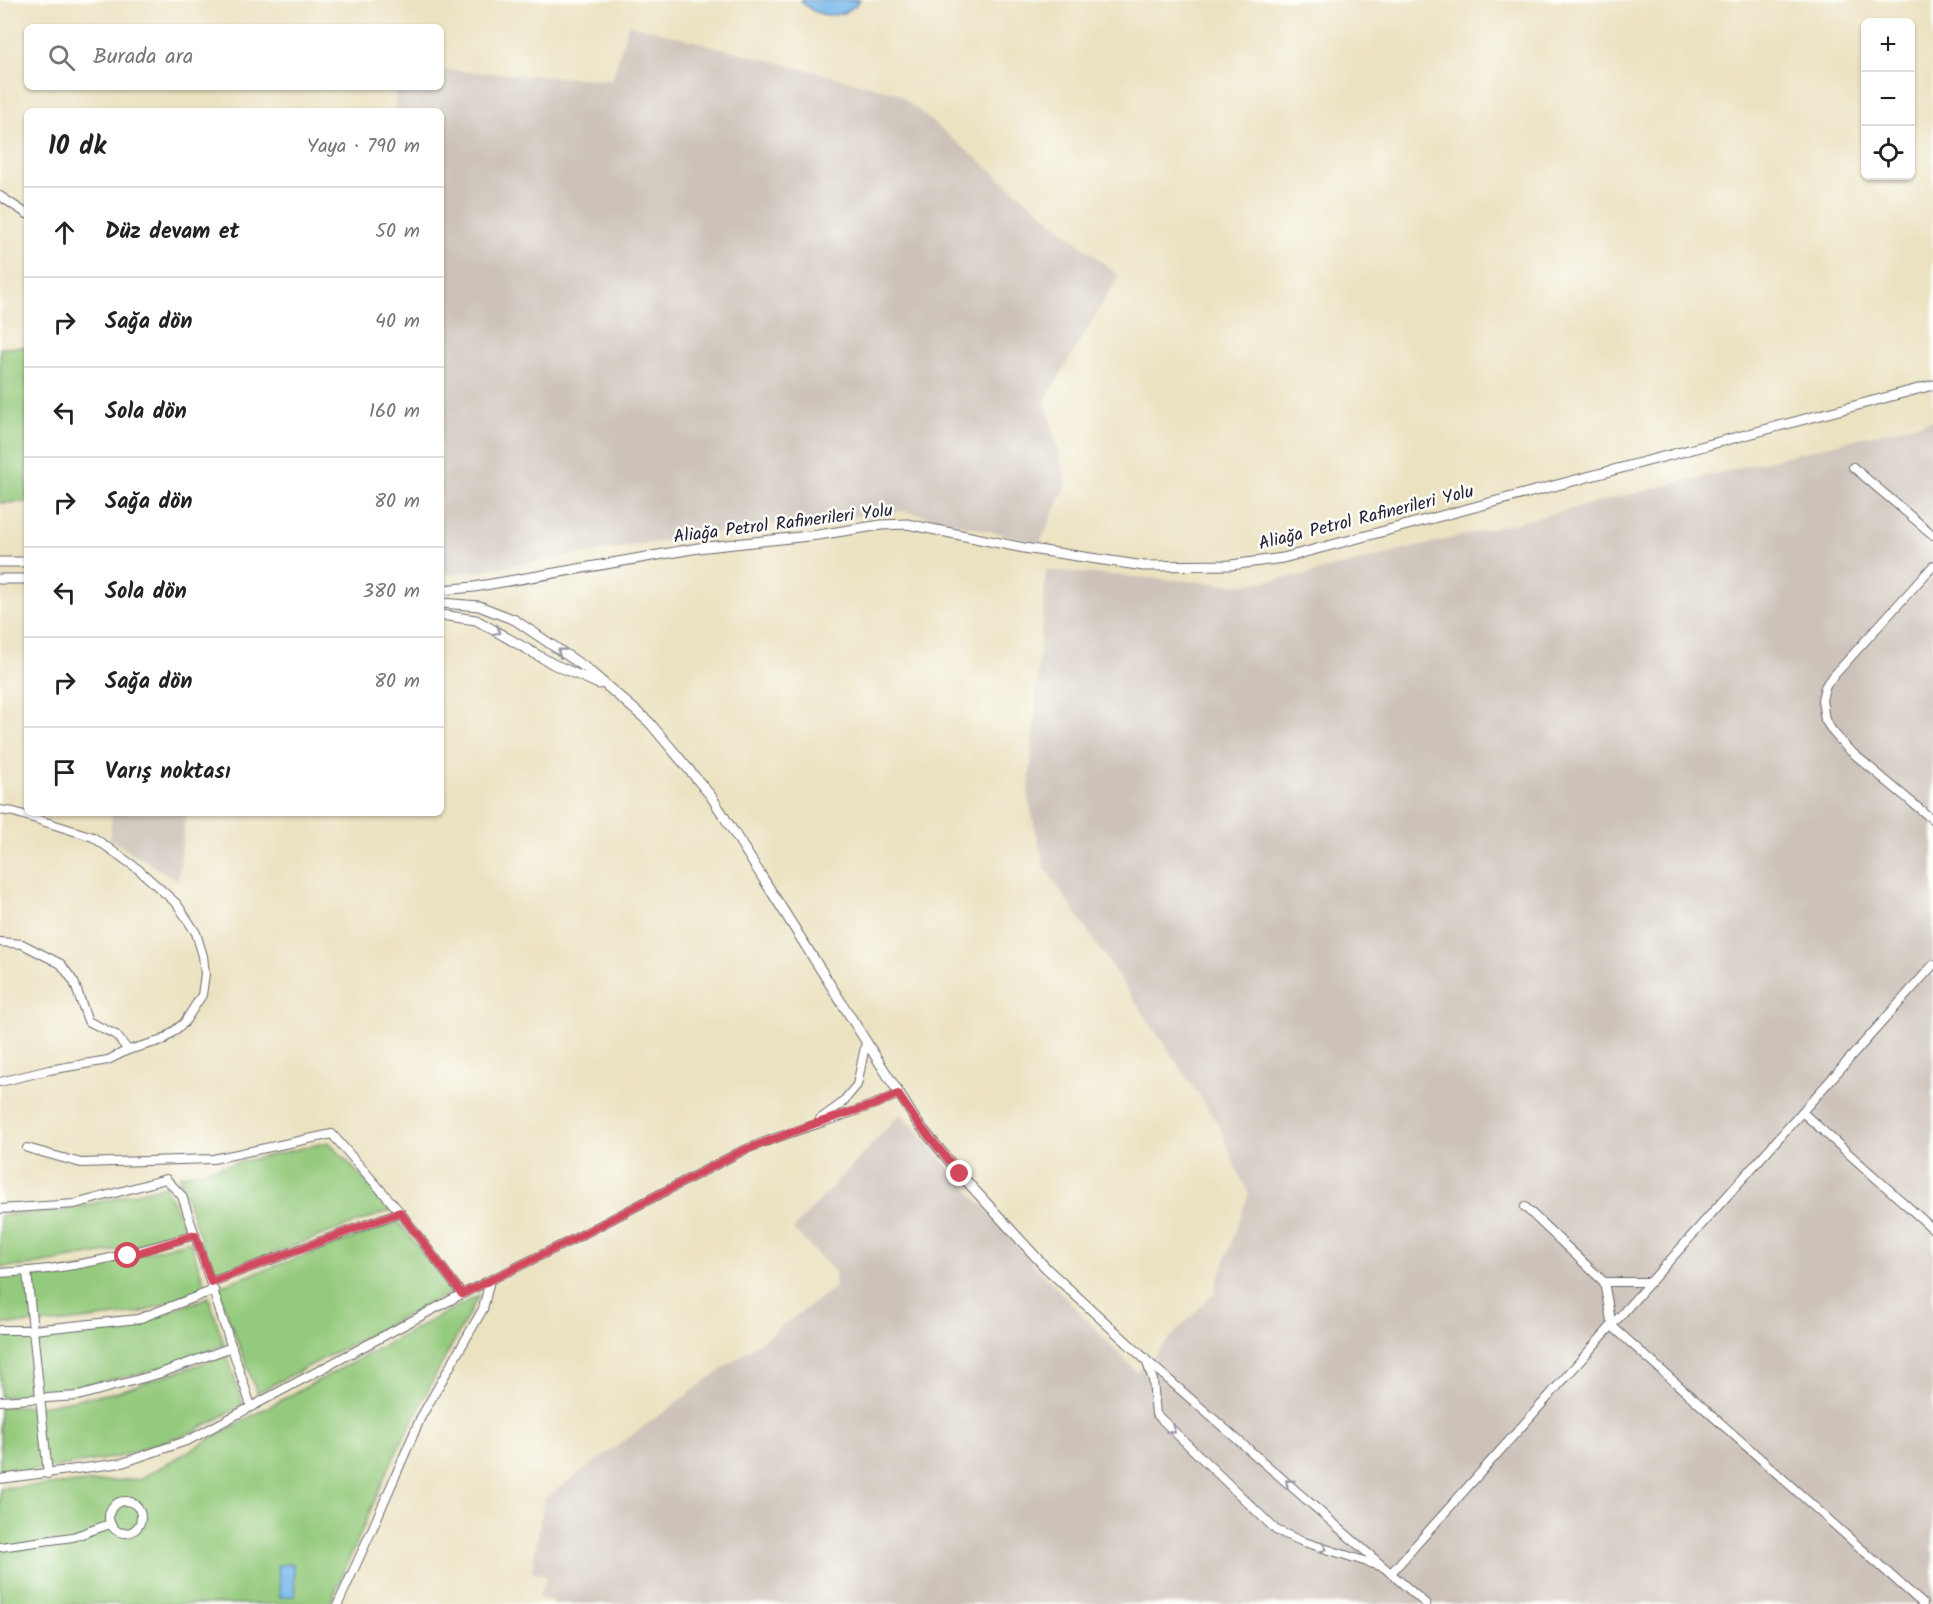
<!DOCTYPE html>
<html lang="tr">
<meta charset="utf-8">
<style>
:root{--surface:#fff;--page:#f6f6f6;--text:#222;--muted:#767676;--line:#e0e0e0}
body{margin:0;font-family:Kalam,sans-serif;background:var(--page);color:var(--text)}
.controls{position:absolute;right:18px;top:18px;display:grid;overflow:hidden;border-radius:9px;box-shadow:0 2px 4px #0004}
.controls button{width:54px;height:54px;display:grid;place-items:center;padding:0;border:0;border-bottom:2px solid var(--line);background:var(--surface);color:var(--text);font:30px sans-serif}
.stop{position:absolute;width:18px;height:18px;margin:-14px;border:4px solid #d1495b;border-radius:50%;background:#fff}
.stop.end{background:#d1495b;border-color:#fff;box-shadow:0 2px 6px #0008}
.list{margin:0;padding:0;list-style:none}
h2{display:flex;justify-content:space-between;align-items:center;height:78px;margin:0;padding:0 24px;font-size:26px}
h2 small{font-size:20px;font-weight:400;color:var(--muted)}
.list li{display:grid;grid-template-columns:39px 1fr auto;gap:18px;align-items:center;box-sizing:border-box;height:90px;padding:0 24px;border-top:2px solid var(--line)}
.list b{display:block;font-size:22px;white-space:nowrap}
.list em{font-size:20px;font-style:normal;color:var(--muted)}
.icon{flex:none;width:33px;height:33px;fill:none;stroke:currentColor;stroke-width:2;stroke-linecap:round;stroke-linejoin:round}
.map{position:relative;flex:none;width:1933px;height:1604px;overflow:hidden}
.search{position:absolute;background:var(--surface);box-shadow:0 2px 4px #0004;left:24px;top:24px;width:420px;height:66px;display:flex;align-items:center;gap:15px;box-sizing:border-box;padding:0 21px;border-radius:9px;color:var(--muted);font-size:22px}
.panel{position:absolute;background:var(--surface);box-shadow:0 2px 4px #0004;left:24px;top:108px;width:420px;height:708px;border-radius:9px}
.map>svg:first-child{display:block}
.industrial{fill:#ccc2b9}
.green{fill:#94ca7d;stroke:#5b765c;stroke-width:1.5}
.water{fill:#78b9ed;stroke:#4d6e94;stroke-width:1.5}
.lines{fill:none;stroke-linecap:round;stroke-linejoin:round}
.minor-casing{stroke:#68656a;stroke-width:10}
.tertiary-casing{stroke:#68656a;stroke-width:11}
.minor{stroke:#fff;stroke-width:8}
.tertiary{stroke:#fff;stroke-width:9}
.oneway{stroke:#9c9ca7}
.route{stroke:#d1495b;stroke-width:8}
.labels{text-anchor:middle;stroke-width:5;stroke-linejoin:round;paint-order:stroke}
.street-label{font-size:18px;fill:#22223b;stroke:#fdfcf7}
</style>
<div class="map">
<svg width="1933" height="1604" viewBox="0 0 1933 1604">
<rect width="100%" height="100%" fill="#fdfcf7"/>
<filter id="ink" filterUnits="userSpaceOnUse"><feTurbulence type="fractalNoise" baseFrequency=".0167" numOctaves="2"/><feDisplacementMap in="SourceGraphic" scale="12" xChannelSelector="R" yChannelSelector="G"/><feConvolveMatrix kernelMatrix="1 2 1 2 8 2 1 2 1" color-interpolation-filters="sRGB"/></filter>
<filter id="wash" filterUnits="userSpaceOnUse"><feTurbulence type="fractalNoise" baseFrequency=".008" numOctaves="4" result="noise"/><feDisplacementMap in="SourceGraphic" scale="24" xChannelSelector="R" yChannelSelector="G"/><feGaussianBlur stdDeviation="1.35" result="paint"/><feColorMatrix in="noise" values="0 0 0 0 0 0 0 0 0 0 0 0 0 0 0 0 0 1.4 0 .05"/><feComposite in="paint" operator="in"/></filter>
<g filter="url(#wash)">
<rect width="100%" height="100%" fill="#ebe2c1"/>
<!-- industrial -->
<g class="industrial">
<polygon points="628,24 897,93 1119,276 1045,400 1067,483 1040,543 904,511 750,527 454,575 441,574 441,111 395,111 396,87 441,87 441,70 612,80"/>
<polygon points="1933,420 1933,1604 553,1604 553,1601 538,1598 547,1576 532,1572 544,1499 834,1288 835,1272 793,1229 901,1113 1038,1269 1137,1372 1213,1294 1249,1193 1236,1169 1220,1127 1045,868 1028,799 1046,570 1238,585 1303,575"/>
<polygon points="112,813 186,813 178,881 110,839"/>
</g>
<!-- green -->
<g class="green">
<polygon points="27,347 27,502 0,503 0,348"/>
<polygon points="329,1142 392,1210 213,1275 179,1176"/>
<polygon points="165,1186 186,1230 124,1249 27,1266 0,1267 0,1215 63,1211"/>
<polygon points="398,1222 453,1291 257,1393 217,1287"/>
<polygon points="190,1241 206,1288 140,1313 57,1323 0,1324 0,1276 32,1275 94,1267"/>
<polygon points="479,1295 433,1380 388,1469 330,1604 0,1604 0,1488 140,1479 242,1421"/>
<polygon points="209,1297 224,1345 144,1373 28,1396 0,1397 0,1336 37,1335 138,1324"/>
<polygon points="227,1355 243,1405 193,1432 118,1457 36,1470 0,1473 0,1407 45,1405 117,1392"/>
</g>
<!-- water -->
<g class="water">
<path d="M 801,0 L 860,0 C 844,20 817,20 801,0 Z"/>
<polygon points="293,1564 295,1596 280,1597 278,1565"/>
</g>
</g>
<g filter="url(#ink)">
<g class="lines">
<defs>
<g id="minor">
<polyline points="0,196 27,214"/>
<polyline points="1853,467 1933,535"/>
<polyline points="1933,566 1828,682 1825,687 1822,700 1825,720 1833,732 1848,749 1933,820"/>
<polyline points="0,810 14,812 93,837 138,869 177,904 196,933 203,956 205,974 202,995 184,1023 163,1040 128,1050 108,1060 49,1070 0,1082"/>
<polyline points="0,942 22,944 61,964 74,982 88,1021 116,1035 128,1050"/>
<polyline points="1802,1112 1933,1229"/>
<polyline points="820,1119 841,1104 857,1085 866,1042"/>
<polyline points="27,1148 81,1163 213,1159 332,1134 400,1212 462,1294"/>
<polyline points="1525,1207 1604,1282 1612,1326 1923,1604"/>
<polyline points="0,1209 75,1204 166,1179 182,1196 251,1406"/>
<polyline points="27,1272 48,1474"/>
<path d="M 0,1273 C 71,1270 128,1255 195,1235"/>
<polyline points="211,1282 400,1212"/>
<polyline points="1604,1282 1651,1282"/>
<polyline points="0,1330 33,1330 138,1319 214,1290"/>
<polyline points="1145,1359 1426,1604"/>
<polyline points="1146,1360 1153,1380 1156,1414 1276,1530 1301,1541 1383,1567"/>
<polyline points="0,1401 78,1396 158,1374 232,1347"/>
<path d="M 0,1479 L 122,1463 L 189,1440 L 462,1294 L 572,1240 L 742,1151 C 793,1129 848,1117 899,1094"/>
<circle cx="125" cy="1517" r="16"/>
<polyline points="0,1547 73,1537 110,1524"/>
<polyline points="1391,1573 1933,965"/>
<polyline points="338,1604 371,1532 421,1417 483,1309 490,1280"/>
</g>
<g id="tertiary">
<polyline points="0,562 27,562"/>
<polyline points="0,579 27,579"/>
<polyline points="441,590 474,587 698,548 818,535 881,525 907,524 1024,548 1144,566 1231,565 1283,558 1933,385"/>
<polyline points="441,603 479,606 515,620 586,668 649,722 711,796 917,1122 960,1174 1046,1268 1145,1359"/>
<polyline points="441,615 476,620 553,664 599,684"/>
</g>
</defs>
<!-- minor casing -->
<use href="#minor" class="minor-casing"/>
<!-- tertiary casing -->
<use href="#tertiary" class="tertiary-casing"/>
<!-- minor -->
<use href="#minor" class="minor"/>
<!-- tertiary -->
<use href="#tertiary" class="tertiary"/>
</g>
<!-- one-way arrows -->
<defs><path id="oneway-chevron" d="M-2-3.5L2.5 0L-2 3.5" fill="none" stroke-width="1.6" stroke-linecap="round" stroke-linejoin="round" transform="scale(1.5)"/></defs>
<g class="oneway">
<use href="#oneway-chevron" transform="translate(497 631) rotate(29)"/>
<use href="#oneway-chevron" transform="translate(561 652) rotate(-144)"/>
<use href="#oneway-chevron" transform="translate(1172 1430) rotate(44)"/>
<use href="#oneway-chevron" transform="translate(1289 1483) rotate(-139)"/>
<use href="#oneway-chevron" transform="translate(1323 1548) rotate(18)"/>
</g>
</g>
<g class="lines" filter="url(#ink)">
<!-- route -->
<polyline class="route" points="128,1256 195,1235 211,1282 400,1212 462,1294 572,1240 742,1151 814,1124 876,1104 898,1094 917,1122 960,1174"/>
</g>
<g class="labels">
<!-- street labels -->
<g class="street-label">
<text transform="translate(1366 517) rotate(-14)" y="6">Aliağa Petrol Rafinerileri Yolu</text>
<text transform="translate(783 523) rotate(-7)" y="6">Aliağa Petrol Rafinerileri Yolu</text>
</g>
</g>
</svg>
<div class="controls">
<button>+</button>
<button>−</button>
<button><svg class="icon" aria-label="locate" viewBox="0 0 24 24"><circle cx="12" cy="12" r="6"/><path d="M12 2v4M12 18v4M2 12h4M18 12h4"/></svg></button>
</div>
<div class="stop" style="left:128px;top:1256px"></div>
<div class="stop end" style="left:960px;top:1174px"></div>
<div class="search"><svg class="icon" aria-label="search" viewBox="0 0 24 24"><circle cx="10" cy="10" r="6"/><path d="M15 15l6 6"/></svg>Burada ara</div>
<section class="panel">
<h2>10 dk<small>Yaya · 790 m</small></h2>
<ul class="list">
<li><svg class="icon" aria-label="ahead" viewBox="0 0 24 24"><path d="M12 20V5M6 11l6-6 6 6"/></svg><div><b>Düz devam et</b></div><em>50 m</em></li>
<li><svg class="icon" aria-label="right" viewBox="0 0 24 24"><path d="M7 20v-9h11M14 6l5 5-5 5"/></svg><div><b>Sağa dön</b></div><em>40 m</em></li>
<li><svg class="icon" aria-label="left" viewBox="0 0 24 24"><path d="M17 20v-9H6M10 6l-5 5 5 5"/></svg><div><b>Sola dön</b></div><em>160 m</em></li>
<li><svg class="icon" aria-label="right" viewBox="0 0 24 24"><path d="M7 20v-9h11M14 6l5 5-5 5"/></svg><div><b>Sağa dön</b></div><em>80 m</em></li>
<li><svg class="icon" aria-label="left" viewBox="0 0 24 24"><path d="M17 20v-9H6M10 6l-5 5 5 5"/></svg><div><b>Sola dön</b></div><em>380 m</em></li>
<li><svg class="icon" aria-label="right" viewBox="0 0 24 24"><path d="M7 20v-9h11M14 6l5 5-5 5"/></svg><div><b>Sağa dön</b></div><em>80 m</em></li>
<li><svg class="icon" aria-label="arrive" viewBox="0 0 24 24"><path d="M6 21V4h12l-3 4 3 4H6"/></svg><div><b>Varış noktası</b></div></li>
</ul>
</section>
</div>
